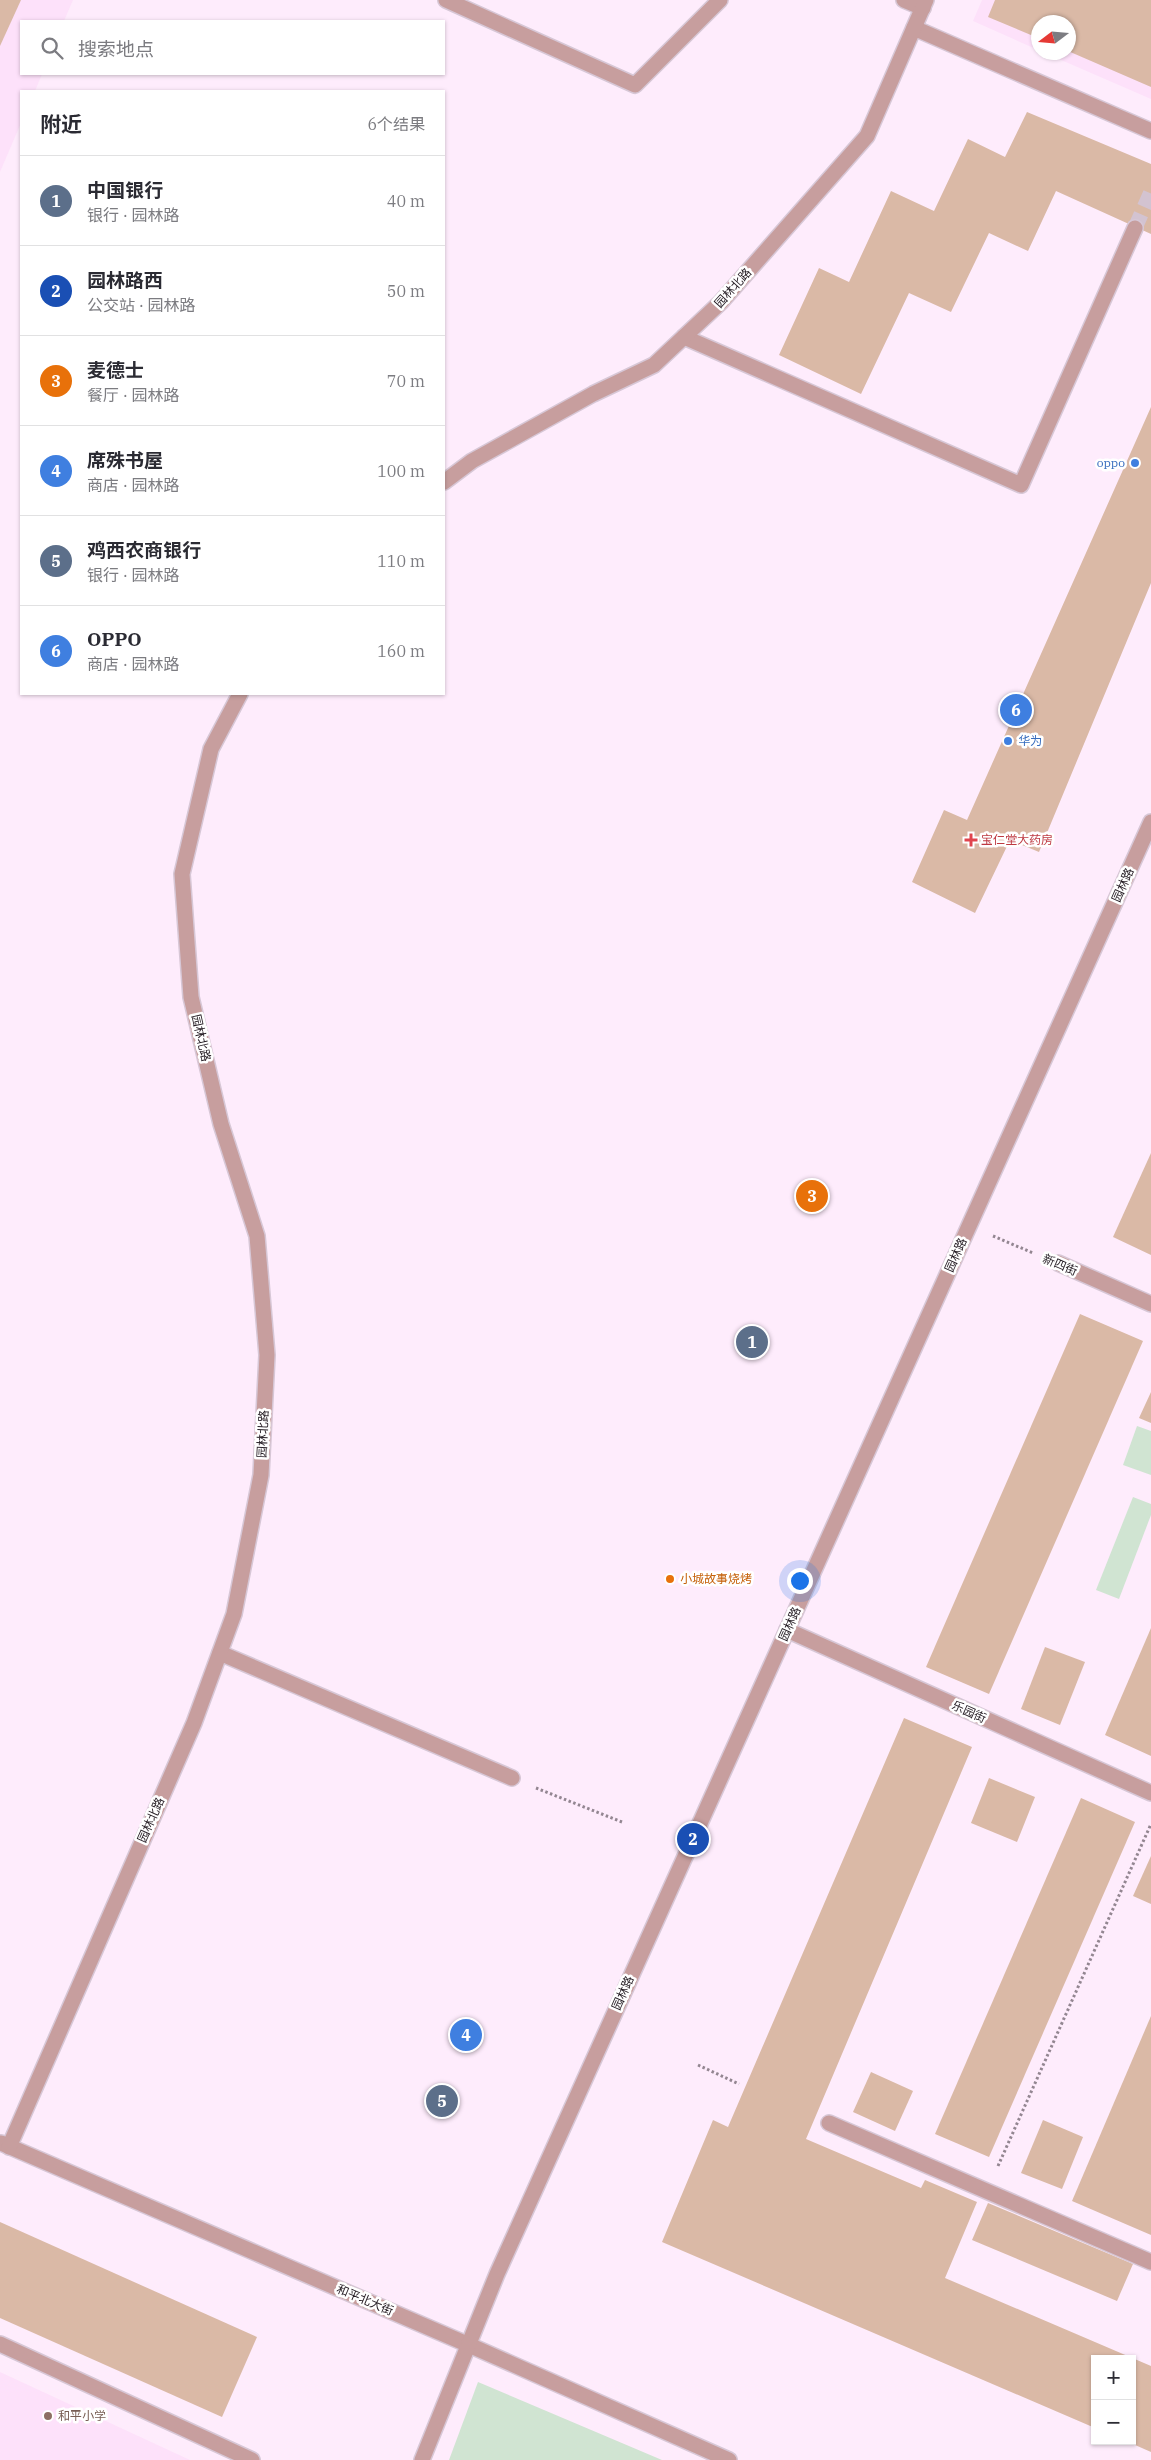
<!DOCTYPE html>
<html lang="zh">
<meta charset="utf-8">
<style>
:root{--surface:#fff;--page:#f7f7f7;--text:#2b2b33;--muted:#7c7c81;--line:#e1e1e2;--accent:#7c3aed}
body{margin:0;font-family:"IBM Plex Serif","Noto Sans SC",serif;background:var(--page);color:var(--text)}
.controls{position:absolute;right:15px;bottom:15px;display:grid;overflow:hidden;border-radius:0px;box-shadow:0 1px 4px #0004}
.controls button{width:45px;height:45px;display:grid;place-items:center;padding:0;border:0;border-bottom:1px solid var(--line);background:var(--surface);color:var(--text);font:25px sans-serif}
.compass{position:absolute;left:1031px;top:15px;width:45px;height:45px;border-radius:50%;background:var(--surface);box-shadow:0 1px 4px #0004;rotate:254deg}
.you{position:absolute;left:799px;top:1580px;width:18px;height:18px;margin:-12px;border:4px solid #fff;border-radius:50%;background:#1a73e8;box-shadow:0 0 0 8px #1a73e833}
.badge{display:grid;place-items:center;width:32px;height:32px;border-radius:50%;background:var(--accent);color:#fff;font-size:16px;font-weight:700}
.pin{position:absolute;translate:-50% -50%;border:2px solid #fff;box-shadow:0 1px 5px #0006}
.list{margin:0;padding:0;list-style:none}
h2{display:flex;justify-content:space-between;align-items:center;height:65px;margin:0;padding:0 20px;font-size:21px}
h2 small{font-size:16px;font-weight:400;color:var(--muted)}
.list li{display:grid;grid-template-columns:32px 1fr auto;gap:15px;align-items:center;box-sizing:border-box;height:90px;padding:0 20px;border-top:1px solid var(--line)}
.list b{display:block;font-size:19px;white-space:nowrap}
.list p{margin:0;font-size:16px;white-space:nowrap;color:var(--muted)}
.list em{font-size:16px;font-style:normal;color:var(--muted)}
.icon{flex:none;width:28px;height:28px;fill:none;stroke:currentColor;stroke-width:2;stroke-linecap:round;stroke-linejoin:round}
.map{position:relative;flex:none;width:1151px;height:2460px;overflow:hidden}
.search{position:absolute;background:var(--surface);box-shadow:0 1px 4px #0004;left:20px;top:20px;width:425px;height:55px;display:flex;align-items:center;gap:12px;box-sizing:border-box;padding:0 18px;border-radius:0px;color:var(--muted);font-size:19px}
.panel{position:absolute;background:var(--surface);box-shadow:0 1px 4px #0004;left:20px;top:90px;width:425px;height:605px;border-radius:0px}
.map>svg:first-child{display:block}
.built{fill:#fde1fa}
.green{fill:#d0e4d2}
.building{fill:#dab9a6}
.lines{fill:none;stroke-linecap:round;stroke-linejoin:round}
.minor-tunnel{stroke:#d3c3d1;stroke-width:15;stroke-dasharray:15 8;stroke-linecap:butt}
.minor-casing{stroke:#d7c7d6;stroke-width:18}
.path{stroke:#938691;stroke-width:3;stroke-dasharray:2.5 2.5;stroke-linecap:butt}
.minor{stroke:#c79e9e;stroke-width:15}
.shop-dot{fill:#3f7fe0;stroke:#fff;stroke-width:2}
.health-dot{fill:#e0444e;stroke:#fff;stroke-width:2}
.food-dot{fill:#e8710a;stroke:#fff;stroke-width:2}
.education-dot{fill:#8d6e63;stroke:#fff;stroke-width:2}
.labels{text-anchor:middle;stroke-width:5;stroke-linejoin:round;paint-order:stroke}
.street-label{font-size:12px;fill:#282027;stroke:#fff}
.shop-label{font-size:12px;fill:#366cbe;stroke:#fff;text-anchor:end}
.health-label{font-size:12px;fill:#be3a42;stroke:#fff;text-anchor:start}
.food-label{font-size:12px;fill:#c56008;stroke:#fff;text-anchor:start}
.education-label{font-size:12px;fill:#785e54;stroke:#fff;text-anchor:start}
</style>
<div class="map">
<svg width="1151" height="2460" viewBox="0 0 1151 2460">
<rect width="100%" height="100%" fill="#feecfc"/>
<!-- built -->
<g class="built">
<polygon points="0,0 73,0 64,21 21,21 21,74 42,74 35,91 21,91 21,123 0,172"/>
<polygon points="982,0 1151,0 1151,99 1045,53 1068,52 1068,22 1038,22 1038,50 973,21"/>
<polygon points="0,2372 190,2460 0,2460"/>
</g>
<!-- green -->
<g class="green">
<polygon points="1137,1426 1151,1431 1151,1475 1123,1465"/>
<polygon points="1133,1497 1151,1504 1151,1515 1119,1599 1096,1590"/>
<polygon points="478,2382 662,2460 449,2460"/>
</g>
<!-- building -->
<g class="building">
<polygon points="0,0 21,0 0,46"/>
<polygon points="995,0 1151,0 1151,87 1068,51 1068,22 1038,22 1038,38 988,17"/>
<polygon points="1027,112 1151,164 1151,234 1056,191 1028,251 989,233 951,312 909,293 861,394 779,355 819,268 849,282 891,191 934,211 968,139 1005,157"/>
<polygon points="1151,407 1151,583 1039,852 1010,840 975,913 912,882 944,810 967,820"/>
<polygon points="1151,1153 1151,1255 1113,1237"/>
<polygon points="1080,1314 1143,1341 989,1694 926,1667"/>
<polygon points="1151,1392 1151,1423 1139,1418"/>
<polygon points="1151,1628 1151,1756 1105,1735"/>
<polygon points="1045,1647 1085,1662 1060,1725 1021,1709"/>
<polygon points="904,1718 972,1747 806,2139 921,2188 925,2180 977,2202 945,2278 1151,2366 1151,2452 1126,2441 1132,2441 1132,2359 1095,2359 1095,2428 662,2242 713,2120 728,2127"/>
<polygon points="989,1778 1035,1797 1017,1842 971,1823"/>
<polygon points="1081,1798 1135,1822 989,2157 935,2134"/>
<polygon points="1151,1856 1151,1904 1133,1896"/>
<polygon points="1151,2016 1151,2235 1072,2201"/>
<polygon points="871,2072 913,2091 895,2131 853,2112"/>
<polygon points="1043,2120 1083,2137 1062,2189 1021,2173"/>
<polygon points="988,2203 1133,2264 1117,2301 972,2240"/>
<polygon points="0,2222 257,2337 222,2417 0,2318"/>
</g>
<g class="lines">
<!-- minor-tunnel -->
<polyline class="minor-tunnel" points="1135,228 1151,192"/>
<defs>
<g id="minor">
<polyline points="446,0 635,85 720,0"/>
<polyline points="904,0 923,8"/>
<polyline points="914,28 1151,131"/>
<polyline points="684,337 1021,485 1135,228"/>
<polyline points="444,482 472,461 593,394 654,365 721,302 867,136 926,0"/>
<polyline points="1058,1263 1151,1304"/>
<polyline points="787,1630 1151,1793"/>
<polyline points="220,1653 512,1778"/>
<polyline points="829,2123 1151,2262"/>
<polyline points="1,2143 469,2345 729,2460"/>
<polyline points="9,2147 194,1723 234,1614 261,1475 267,1355 257,1236 221,1124 191,997 182,874 211,749 240,694"/>
<polyline points="0,2344 252,2460"/>
<polyline points="422,2460 497,2274 1151,822"/>
</g>
</defs>
<!-- minor casing -->
<use href="#minor" class="minor-casing"/>
<!-- path -->
<g class="path">
<polyline points="993,1236 1033,1253"/>
<polyline points="536,1788 622,1822"/>
<polyline points="698,2065 739,2084"/>
<polyline points="998,2166 1151,1824"/>
</g>
<!-- minor -->
<use href="#minor" class="minor"/>
</g>
<!-- markers -->
<g class="shop-dot">
<circle cx="1135" cy="463" r="5"/>
<circle cx="1008" cy="741" r="5"/>
</g>
<path class="health-dot" d="M968.5 832.5h5v5h5v5h-5v5h-5v-5h-5v-5h5z"/>
<circle class="food-dot" cx="670" cy="1579" r="5"/>
<circle class="education-dot" cx="48" cy="2416" r="5"/>
<g class="labels">
<!-- street labels -->
<g class="street-label">
<text transform="translate(733 288) rotate(-48)" y="4">园林北路</text>
<text transform="translate(1123 885) rotate(-66)" y="4">园林路</text>
<text transform="translate(201 1038) rotate(77)" y="4">园林北路</text>
<text transform="translate(956 1255) rotate(-66)" y="4">园林路</text>
<text transform="translate(1060 1265) rotate(23)" y="4">新四街</text>
<text transform="translate(263 1434) rotate(-87)" y="4">园林北路</text>
<text transform="translate(790 1624) rotate(-66)" y="4">园林路</text>
<text transform="translate(969 1712) rotate(24)" y="4">乐园街</text>
<text transform="translate(151 1820) rotate(-66)" y="4">园林北路</text>
<text transform="translate(623 1993) rotate(-66)" y="4">园林路</text>
<text transform="translate(365 2300) rotate(23)" y="4">和平北大街</text>
</g>
<!-- shop labels -->
<g class="shop-label">
<text x="1125" y="467">oppo</text>
<text x="1018" y="745" text-anchor="start">华为</text>
</g>
<!-- health labels -->
<g class="health-label">
<text x="981" y="844">宝仁堂大药房</text>
</g>
<!-- food labels -->
<g class="food-label">
<text x="680" y="1583">小城故事烧烤</text>
</g>
<!-- education labels -->
<g class="education-label">
<text x="58" y="2420">和平小学</text>
</g>
</g>
</svg>
<div class="controls">
<button>+</button>
<button>−</button>
</div>
<svg class="compass" viewBox="-18 -18 36 36"><path d="M0-13l5 13h-10z" fill="#e53935"/><path d="M0 13l5-13h-10z" fill="#7c7c81"/></svg>
<div class="you"></div>
<div class="pin badge" style="left:752px;top:1342px;background:#5c6f8a">1</div>
<div class="pin badge" style="left:693px;top:1839px;background:#1a4fb4">2</div>
<div class="pin badge" style="left:812px;top:1196px;background:#e8710a">3</div>
<div class="pin badge" style="left:466px;top:2035px;background:#3f7fe0">4</div>
<div class="pin badge" style="left:442px;top:2101px;background:#5c6f8a">5</div>
<div class="pin badge" style="left:1016px;top:710px;background:#3f7fe0">6</div>
<div class="search"><svg class="icon" aria-label="search" viewBox="0 0 24 24"><circle cx="10" cy="10" r="6"/><path d="M15 15l6 6"/></svg>搜索地点</div>
<section class="panel">
<h2>附近<small>6个结果</small></h2>
<ul class="list">
<li><span class="badge" style="background:#5c6f8a">1</span><div><b>中国银行</b><p>银行 · 园林路</p></div><em>40 m</em></li>
<li><span class="badge" style="background:#1a4fb4">2</span><div><b>园林路西</b><p>公交站 · 园林路</p></div><em>50 m</em></li>
<li><span class="badge" style="background:#e8710a">3</span><div><b>麦德士</b><p>餐厅 · 园林路</p></div><em>70 m</em></li>
<li><span class="badge" style="background:#3f7fe0">4</span><div><b>席殊书屋</b><p>商店 · 园林路</p></div><em>100 m</em></li>
<li><span class="badge" style="background:#5c6f8a">5</span><div><b>鸡西农商银行</b><p>银行 · 园林路</p></div><em>110 m</em></li>
<li><span class="badge" style="background:#3f7fe0">6</span><div><b>OPPO</b><p>商店 · 园林路</p></div><em>160 m</em></li>
</ul>
</section>
</div>
